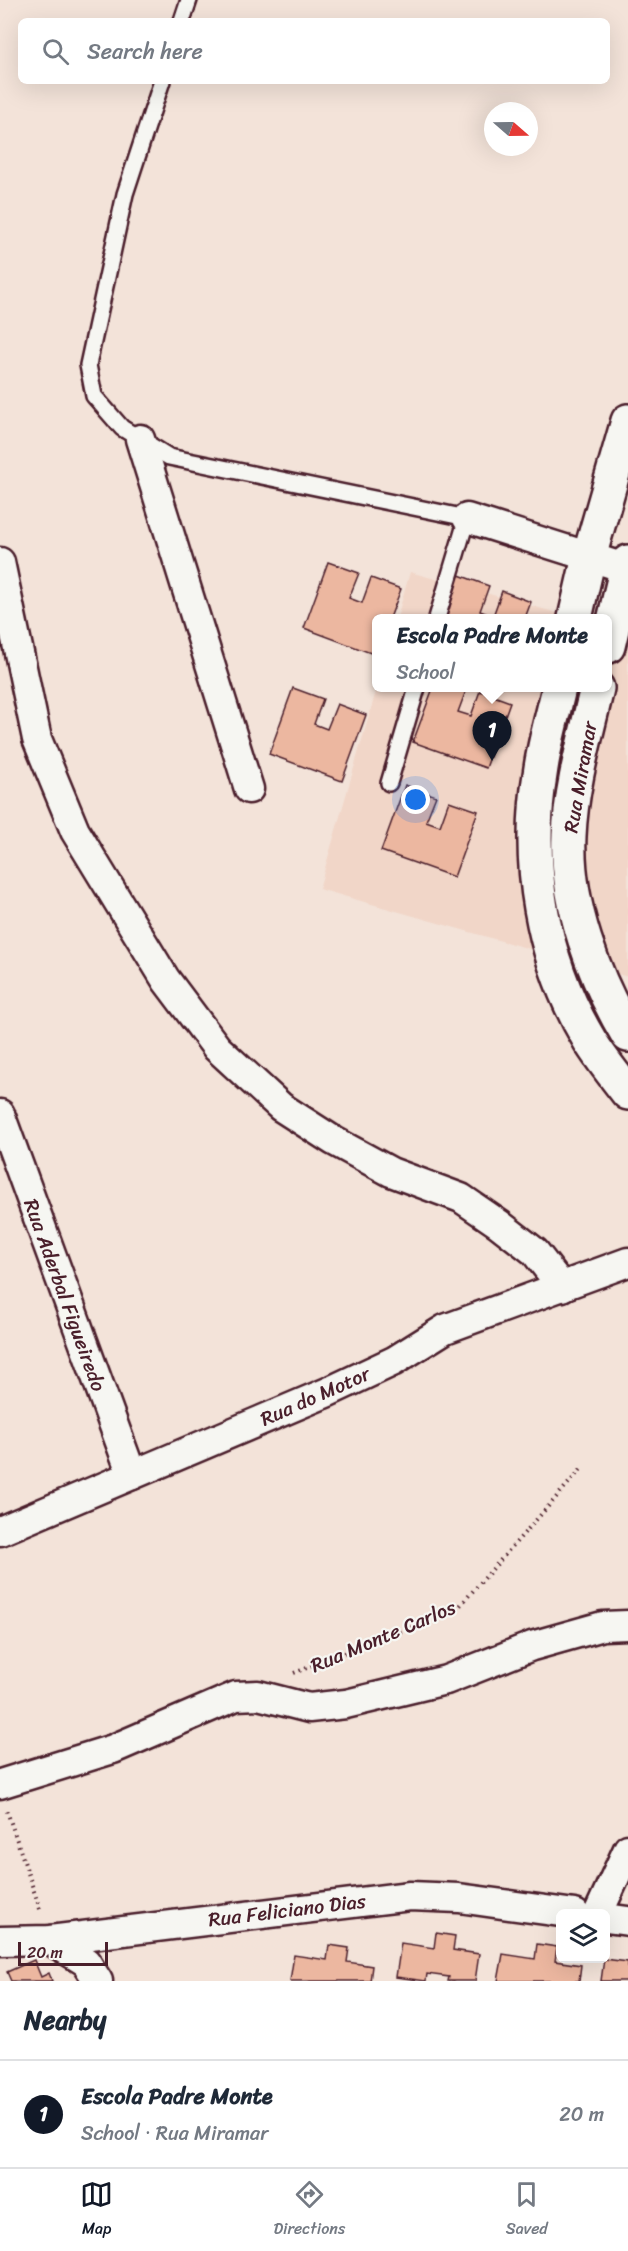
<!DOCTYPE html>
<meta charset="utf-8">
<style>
:root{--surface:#fff;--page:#f2f2f3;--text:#1f2937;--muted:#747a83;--line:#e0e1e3;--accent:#111827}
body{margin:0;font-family:Sriracha,sans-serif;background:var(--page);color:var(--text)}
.controls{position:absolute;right:18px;bottom:18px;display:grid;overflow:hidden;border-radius:9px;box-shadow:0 6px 24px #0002}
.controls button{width:54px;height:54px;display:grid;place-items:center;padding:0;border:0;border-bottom:2px solid var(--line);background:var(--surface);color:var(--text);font:30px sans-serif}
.compass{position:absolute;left:484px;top:102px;width:54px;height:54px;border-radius:50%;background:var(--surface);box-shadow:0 6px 24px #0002;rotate:110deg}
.scale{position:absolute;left:18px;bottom:15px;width:90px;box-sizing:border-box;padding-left:6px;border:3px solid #4a1f2b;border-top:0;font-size:16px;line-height:21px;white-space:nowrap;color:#4a1f2b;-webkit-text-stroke:4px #f6f6f2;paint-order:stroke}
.you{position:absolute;left:416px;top:800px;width:21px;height:21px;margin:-15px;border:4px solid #fff;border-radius:50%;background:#1a73e8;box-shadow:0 0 0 9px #1a73e833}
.badge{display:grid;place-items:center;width:39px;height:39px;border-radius:50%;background:var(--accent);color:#fff;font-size:20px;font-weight:700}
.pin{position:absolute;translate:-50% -50px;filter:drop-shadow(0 2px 3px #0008)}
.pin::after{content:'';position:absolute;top:32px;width:21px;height:18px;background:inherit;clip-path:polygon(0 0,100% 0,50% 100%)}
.popup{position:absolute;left:372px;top:614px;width:240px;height:78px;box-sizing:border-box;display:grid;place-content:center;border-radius:9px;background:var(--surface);filter:drop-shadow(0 2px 4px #0005);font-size:20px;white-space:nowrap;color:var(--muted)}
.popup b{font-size:22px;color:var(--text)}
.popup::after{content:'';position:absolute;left:50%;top:100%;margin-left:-12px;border:12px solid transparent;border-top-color:var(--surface)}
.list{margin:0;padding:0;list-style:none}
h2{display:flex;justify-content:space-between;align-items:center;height:78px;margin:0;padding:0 24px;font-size:26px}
h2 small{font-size:20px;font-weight:400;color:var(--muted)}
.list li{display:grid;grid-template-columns:39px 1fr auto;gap:18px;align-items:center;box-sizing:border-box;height:108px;padding:0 24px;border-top:2px solid var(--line)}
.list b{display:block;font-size:22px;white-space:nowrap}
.list p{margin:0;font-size:20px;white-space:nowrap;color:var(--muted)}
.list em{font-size:20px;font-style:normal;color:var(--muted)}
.icon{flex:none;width:33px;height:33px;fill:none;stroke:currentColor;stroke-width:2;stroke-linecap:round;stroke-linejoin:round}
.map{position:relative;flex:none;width:628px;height:1981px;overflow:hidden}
.search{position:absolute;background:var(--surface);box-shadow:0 6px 24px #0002;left:18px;right:18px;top:18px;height:66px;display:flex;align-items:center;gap:15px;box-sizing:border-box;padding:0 21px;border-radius:9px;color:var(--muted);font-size:22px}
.sheet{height:186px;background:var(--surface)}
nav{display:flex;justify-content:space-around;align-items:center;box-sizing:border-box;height:84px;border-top:2px solid var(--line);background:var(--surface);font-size:16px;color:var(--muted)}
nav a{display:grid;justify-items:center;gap:3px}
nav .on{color:var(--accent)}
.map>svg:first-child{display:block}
.built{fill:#f1d6c8}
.building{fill:#ecb7a0;stroke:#4a1f2b;stroke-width:1.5}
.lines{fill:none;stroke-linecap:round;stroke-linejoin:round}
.lane-casing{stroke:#4a1f2b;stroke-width:20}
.street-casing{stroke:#4a1f2b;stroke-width:33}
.secondary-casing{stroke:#4a1f2b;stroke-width:38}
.path{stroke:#4a1f2b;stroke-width:4;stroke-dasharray:1.5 4.5;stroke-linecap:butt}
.lane{stroke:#f6f6f2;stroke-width:15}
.street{stroke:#f6f6f2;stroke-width:28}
.secondary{stroke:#f6f6f2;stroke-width:33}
.labels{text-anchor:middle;stroke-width:4.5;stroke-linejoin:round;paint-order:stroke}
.street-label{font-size:20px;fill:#4a1f2b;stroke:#f6f6f2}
</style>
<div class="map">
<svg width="628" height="1981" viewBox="0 0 628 1981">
<rect width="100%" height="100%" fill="#f3e3d9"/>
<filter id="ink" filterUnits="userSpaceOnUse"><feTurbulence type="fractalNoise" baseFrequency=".0167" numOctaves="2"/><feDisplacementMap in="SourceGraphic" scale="12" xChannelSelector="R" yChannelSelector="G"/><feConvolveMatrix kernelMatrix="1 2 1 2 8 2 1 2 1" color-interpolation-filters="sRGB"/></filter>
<g filter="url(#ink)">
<!-- built -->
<g class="built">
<polygon points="410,572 575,618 397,618"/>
<polygon points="608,628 628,634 628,977 319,889 377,688 608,688"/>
</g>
<!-- building -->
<g class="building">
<polygon points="328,562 359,573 349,598 362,603 371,578 401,589 390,618 376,618 376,655 304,628"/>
<polygon points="459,575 489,586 480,611 493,616 502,591 531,602 525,618 443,618"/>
<polygon points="293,688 323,699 314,724 327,729 337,704 366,715 342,781 269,754"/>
<polygon points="433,688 467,688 458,712 471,716 480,691 510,702 486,768 413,742"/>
<polygon points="405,785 436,796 426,821 440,826 449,801 478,811 454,877 381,851"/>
<polygon points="436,1933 455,1936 453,1950 479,1954 475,1981 448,1981 449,1977 427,1974 426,1981 396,1977 401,1943 434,1948"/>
<polygon points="537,1944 557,1947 555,1961 581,1965 579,1981 498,1981 503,1954 535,1959"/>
<polygon points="329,1945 349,1948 347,1962 372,1966 370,1981 290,1981 294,1955 327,1960"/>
<polygon points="604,1959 628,1962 628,1981 601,1981"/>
<polygon points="34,1960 41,1977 49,1973 52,1981 11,1981 7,1972"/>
</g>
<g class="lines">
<defs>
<g id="lane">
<polyline points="182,21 189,0"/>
<polyline points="162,81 125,194 88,365 94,396 122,428 169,457 467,518 437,618"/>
<polyline points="389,783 417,688"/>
</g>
<g id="street">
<polyline points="140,439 249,789"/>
<polyline points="467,518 628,569"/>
<polyline points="0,562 37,739 75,831 166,980 217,1048 281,1107 334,1141 391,1172 461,1198 499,1224 535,1252 562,1287"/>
<polyline points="0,1114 132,1475"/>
<polyline points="0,1531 328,1392 394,1361 445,1329 628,1262"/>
<polyline points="0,1784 113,1749 236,1696 258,1695 309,1708 346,1704 446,1680 532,1646 603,1626 628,1625"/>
<polyline points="598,1914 628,1849"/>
<polyline points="606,1918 628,1921"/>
<polyline points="50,1940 86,1962 98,1981"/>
<polyline points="0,1941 50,1940 410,1896 459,1898 575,1914"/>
</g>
<g id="secondary">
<polyline points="575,618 589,557 628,421"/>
<polyline points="608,646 628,562"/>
<path d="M 559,688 C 553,714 545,741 541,768 C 525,862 541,959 590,1041 C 601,1059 615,1076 628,1093"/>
<path d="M 597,688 C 586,736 571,786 569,836 C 566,903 594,978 628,1035"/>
</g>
</defs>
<!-- lane casing -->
<use href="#lane" class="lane-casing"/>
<!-- street casing -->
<use href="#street" class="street-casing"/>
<!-- secondary casing -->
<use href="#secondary" class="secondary-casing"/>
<!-- path -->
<g class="path">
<polyline points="294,1673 457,1609 583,1467"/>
<polyline points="7,1811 41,1912"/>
</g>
<!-- lane -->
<use href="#lane" class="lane"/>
<!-- street -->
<use href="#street" class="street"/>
<!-- secondary -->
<use href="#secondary" class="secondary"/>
</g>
</g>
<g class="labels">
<!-- street labels -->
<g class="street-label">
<text transform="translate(580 777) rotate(-80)" y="7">Rua Miramar</text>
<text transform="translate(65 1295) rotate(70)" y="7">Rua Aderbal Figueiredo</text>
<text transform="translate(315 1396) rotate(-24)" y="7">Rua do Motor</text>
<text transform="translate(383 1636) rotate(-23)" y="7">Rua Monte Carlos</text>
<text transform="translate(287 1910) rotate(-7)" y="7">Rua Feliciano Dias</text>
</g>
</g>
</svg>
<div class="controls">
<button><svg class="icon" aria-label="layers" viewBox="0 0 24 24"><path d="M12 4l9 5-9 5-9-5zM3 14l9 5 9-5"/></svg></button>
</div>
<svg class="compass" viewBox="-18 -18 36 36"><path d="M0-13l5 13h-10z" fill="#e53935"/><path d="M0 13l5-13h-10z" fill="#747a83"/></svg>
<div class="scale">20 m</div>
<div class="you"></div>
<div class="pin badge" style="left:492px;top:761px">1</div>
<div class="popup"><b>Escola Padre Monte</b>School</div>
<div class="search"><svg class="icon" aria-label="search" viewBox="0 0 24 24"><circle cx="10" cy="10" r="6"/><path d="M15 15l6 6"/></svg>Search here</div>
</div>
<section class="sheet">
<h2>Nearby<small></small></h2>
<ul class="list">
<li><span class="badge">1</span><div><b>Escola Padre Monte</b><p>School · Rua Miramar</p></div><em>20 m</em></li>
</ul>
</section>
<nav>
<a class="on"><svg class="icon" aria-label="map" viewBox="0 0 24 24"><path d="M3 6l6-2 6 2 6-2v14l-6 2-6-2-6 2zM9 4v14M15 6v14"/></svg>Map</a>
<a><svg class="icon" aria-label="directions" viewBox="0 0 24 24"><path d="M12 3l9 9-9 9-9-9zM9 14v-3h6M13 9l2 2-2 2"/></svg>Directions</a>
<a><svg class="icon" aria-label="saved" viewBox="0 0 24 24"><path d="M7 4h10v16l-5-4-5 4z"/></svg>Saved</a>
</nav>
